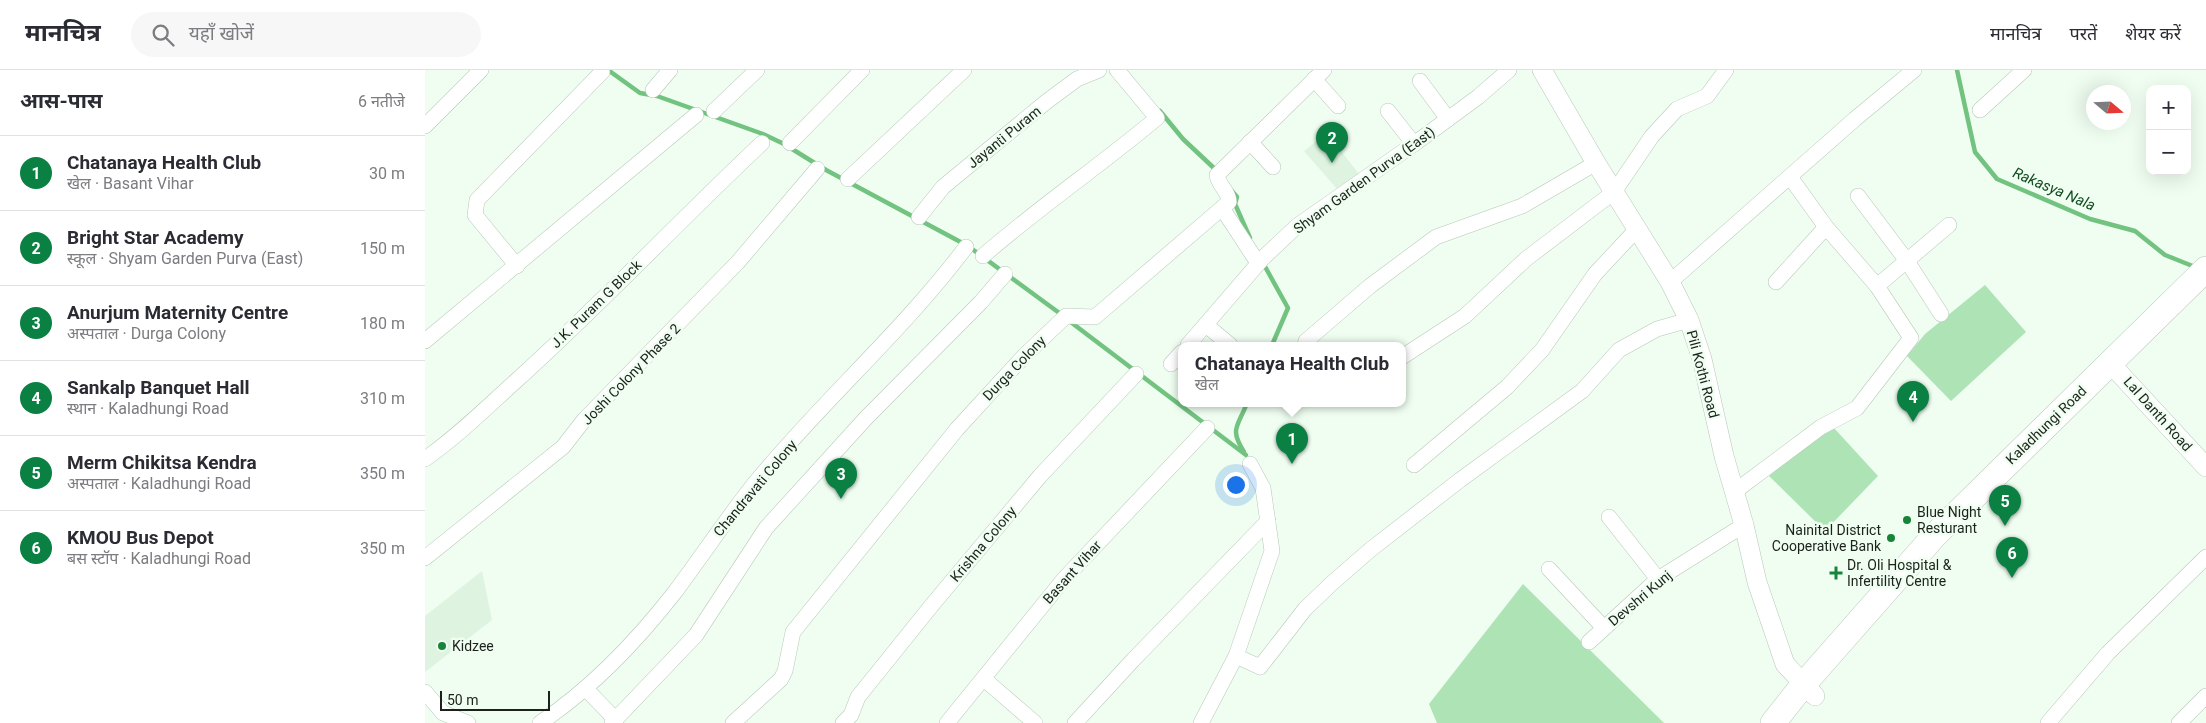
<!DOCTYPE html>
<html lang="hi">
<meta charset="utf-8">
<style>
:root{--surface:#fff;--page:#f7f7f7;--text:#2b2b33;--muted:#7c7c81;--line:#e1e1e2;--accent:#0b8043}
body{margin:0;font-family:Roboto,"Noto Sans Devanagari",sans-serif;background:var(--page);color:var(--text)}
.controls{position:absolute;right:15px;top:15px;display:grid;overflow:hidden;border-radius:10px;box-shadow:0 5px 20px #0002}
.controls button{width:45px;height:45px;display:grid;place-items:center;padding:0;border:0;border-bottom:1px solid var(--line);background:var(--surface);color:var(--text);font:25px sans-serif}
.compass{position:absolute;left:1661px;top:15px;width:45px;height:45px;border-radius:50%;background:var(--surface);box-shadow:0 5px 20px #0002;rotate:109deg}
.scale{position:absolute;left:15px;bottom:12px;width:110px;box-sizing:border-box;padding-left:5px;border:2px solid #1c211c;border-top:0;font-size:14px;line-height:18px;white-space:nowrap;color:#1c211c;-webkit-text-stroke:4px #effef1;paint-order:stroke}
.you{position:absolute;left:810px;top:414px;width:18px;height:18px;margin:-12px;border:4px solid #fff;border-radius:50%;background:#1a73e8;box-shadow:0 0 0 8px #1a73e833}
.badge{display:grid;place-items:center;width:32px;height:32px;border-radius:50%;background:var(--accent);color:#fff;font-size:16px;font-weight:700}
.pin{position:absolute;translate:-50% -41px;filter:drop-shadow(0 1px 2px #0008)}
.pin::after{content:'';position:absolute;top:26px;width:18px;height:15px;background:inherit;clip-path:polygon(0 0,100% 0,50% 100%)}
.popup{position:absolute;left:753px;top:272px;width:228px;height:65px;box-sizing:border-box;display:grid;place-content:center;border-radius:10px;background:var(--surface);filter:drop-shadow(0 1px 4px #0005);font-size:16px;white-space:nowrap;color:var(--muted)}
.popup b{font-size:19px;color:var(--text)}
.popup::after{content:'';position:absolute;left:50%;top:100%;margin-left:-10px;border:10px solid transparent;border-top-color:var(--surface)}
.list{margin:0;padding:0;list-style:none}
h2{display:flex;justify-content:space-between;align-items:center;height:65px;margin:0;padding:0 20px;font-size:21px}
h2 small{font-size:16px;font-weight:400;color:var(--muted)}
.list li{display:grid;grid-template-columns:32px 1fr auto;gap:15px;align-items:center;box-sizing:border-box;height:75px;padding:0 20px;border-top:1px solid var(--line)}
.list b{display:block;font-size:19px;white-space:nowrap}
.list p{margin:0;font-size:16px;white-space:nowrap;color:var(--muted)}
.list em{font-size:16px;font-style:normal;color:var(--muted)}
.icon{flex:none;width:28px;height:28px;fill:none;stroke:currentColor;stroke-width:2;stroke-linecap:round;stroke-linejoin:round}
.map{position:relative;flex:none;width:1781px;height:653px;overflow:hidden}
header{display:flex;align-items:center;gap:30px;box-sizing:border-box;height:70px;padding:0 25px;background:var(--surface);border-bottom:1px solid var(--line)}
header strong{font-size:24px}
nav{display:flex;gap:28px;margin-inline-start:auto;font-size:18px}
.search{width:350px;height:45px;background:var(--page);display:flex;align-items:center;gap:12px;box-sizing:border-box;padding:0 18px;border-radius:28px;color:var(--muted);font-size:19px}
main{display:flex}
aside{flex:1;background:var(--surface)}
.map>svg:first-child{display:block}
.built{fill:#def4e1}
.green{fill:#ade3b5}
.lines{fill:none;stroke-linecap:round;stroke-linejoin:round}
.stream{stroke:#72c280;stroke-width:4.5}
.minor-casing{stroke:#b8c7ba;stroke-width:16}
.tertiary-casing{stroke:#b8c7ba;stroke-width:20}
.primary-casing{stroke:#b8c7ba;stroke-width:26}
.minor{stroke:#fff;stroke-width:15}
.tertiary{stroke:#fff;stroke-width:19}
.primary{stroke:#fff;stroke-width:25}
.poi-dot{fill:#17843a;stroke:#effef1;stroke-width:2}
.labels{text-anchor:middle;stroke-width:5;stroke-linejoin:round;paint-order:stroke}
.street-label{font-size:14px;fill:#1c211c;stroke:#effef1}
.poi-label{font-size:14px;fill:#1c211c;stroke:#effef1;text-anchor:start}
.water-label{font-size:15px;font-style:italic;fill:#134d23;stroke:#effef1}
</style>
<header>
<strong>मानचित्र</strong>
<div class="search"><svg class="icon" aria-label="search" viewBox="0 0 24 24"><circle cx="10" cy="10" r="6"/><path d="M15 15l6 6"/></svg>यहाँ खोजें</div>
<nav><a>मानचित्र</a><a>परतें</a><a>शेयर करें</a></nav>
</header>
<main>
<aside>
<h2>आस-पास<small>6 नतीजे</small></h2>
<ul class="list">
<li><span class="badge">1</span><div><b>Chatanaya Health Club</b><p>खेल · Basant Vihar</p></div><em>30 m</em></li>
<li><span class="badge">2</span><div><b>Bright Star Academy</b><p>स्कूल · Shyam Garden Purva (East)</p></div><em>150 m</em></li>
<li><span class="badge">3</span><div><b>Anurjum Maternity Centre</b><p>अस्पताल · Durga Colony</p></div><em>180 m</em></li>
<li><span class="badge">4</span><div><b>Sankalp Banquet Hall</b><p>स्थान · Kaladhungi Road</p></div><em>310 m</em></li>
<li><span class="badge">5</span><div><b>Merm Chikitsa Kendra</b><p>अस्पताल · Kaladhungi Road</p></div><em>350 m</em></li>
<li><span class="badge">6</span><div><b>KMOU Bus Depot</b><p>बस स्टॉप · Kaladhungi Road</p></div><em>350 m</em></li>
</ul>
</aside>
<div class="map">
<svg width="1781" height="653" viewBox="0 0 1781 653">
<rect width="100%" height="100%" fill="#effef1"/>
<!-- built -->
<g class="built">
<polygon points="902,63 934,104 913,120 879,81"/>
<polygon points="57,501 67,550 0,602 0,546"/>
</g>
<!-- green -->
<g class="green">
<polygon points="1560,215 1601,262 1526,331 1482,286 1500,264"/>
<polygon points="1409,358 1453,406 1400,461 1344,406 1378,377"/>
<polygon points="1098,514 1239,653 1012,653 1004,634"/>
</g>
<g class="lines">
<!-- stream -->
<g class="stream">
<polyline points="183,0 215,23 232,26 338,64 359,74 401,100 543,176 637,245"/>
<polyline points="1532,0 1550,82 1572,109 1665,149 1710,161 1740,185 1770,197"/>
<polyline points="735,41 758,69 791,100"/>
<polyline points="807,121 812,127 810,134 825,168"/>
<polyline points="838,193 863,238 847,275"/>
<polyline points="643,250 821,385"/>
<path d="M 819,382 C 804,358 813,357 822,333"/>
</g>
<defs>
<g id="minor">
<polyline points="889,9 913,36"/>
<polyline points="995,11 1023,49"/>
<polyline points="228,20 245,0"/>
<polyline points="1555,40 1599,0"/>
<polyline points="289,41 332,0"/>
<polyline points="963,41 989,74"/>
<polyline points="0,56 56,0"/>
<polyline points="825,72 848,97"/>
<polyline points="365,73 437,0"/>
<polyline points="423,109 539,0"/>
<polyline points="1433,126 1482,191 1516,244"/>
<polyline points="797,138 833,193"/>
<polyline points="494,147 518,117 621,32 652,9 674,0"/>
<path d="M 558,186 C 614,137 675,96 732,48 L 692,0"/>
<polyline points="92,196 50,145 52,130 177,2 176,0"/>
<polyline points="1245,212 1430,49 1489,0"/>
<polyline points="1351,212 1401,157"/>
<polyline points="1452,216 1524,155"/>
<polyline points="781,255 805,275"/>
<polyline points="0,271 271,45"/>
<polyline points="763,275 838,188 872,156 989,74 1053,27 1084,0"/>
<polyline points="880,275 881,271 945,216 1011,167 1097,136 1171,93"/>
<polyline points="977,287 1040,246 1101,189 1189,122 1227,66 1252,39 1282,26 1301,0"/>
<polyline points="746,294 757,282"/>
<polyline points="866,334 868,333"/>
<path d="M 0,389 C 33,366 62,337 92,310 C 176,234 254,151 337,73"/>
<polyline points="989,395 1082,317 1117,280 1170,204 1212,159"/>
<polyline points="1309,422 1396,357 1432,338 1486,268 1452,216 1401,157 1365,107"/>
<polyline points="1184,447 1233,509"/>
<polyline points="0,488 138,377 159,350 313,192 392,99"/>
<polyline points="1124,499 1179,558"/>
<polyline points="1164,572 1233,509 1319,455"/>
<polyline points="811,586 835,597 880,539 906,514 945,480 1035,410 1157,321 1194,280 1232,259 1264,250"/>
<polyline points="559,609 610,653"/>
<polyline points="161,619 191,650"/>
<polyline points="0,622 18,643 43,653"/>
<path d="M 115,653 C 167,618 211,572 250,522 C 277,486 302,448 330,413 C 397,331 478,261 541,177"/>
<polyline points="187,653 271,565 341,458 441,348 556,232 580,204"/>
<path d="M 308,653 L 356,609 L 360,601 L 368,562 L 532,359 L 599,286 L 641,246 L 670,247 L 797,138 L 804,132 C 804,121 793,115 792,105 L 899,0"/>
<polyline points="418,653 426,645 433,627 507,535 615,406 711,304"/>
<polyline points="522,653 639,509 782,358"/>
<polyline points="650,653 708,590 843,451"/>
<polyline points="776,653 811,586 847,481 838,418 825,394"/>
<polyline points="1623,653 1683,583 1781,487"/>
<polyline points="1754,653 1781,626"/>
</g>
<g id="tertiary">
<polyline points="1117,0 1171,93 1245,212 1264,250 1277,289 1299,386 1319,455 1332,512 1360,594 1390,626"/>
<polyline points="1684,292 1781,397"/>
</g>
<polyline id="primary" points="1348,653 1378,615 1510,465 1781,199"/>
</defs>
<!-- minor casing -->
<use href="#minor" class="minor-casing"/>
<!-- tertiary casing -->
<use href="#tertiary" class="tertiary-casing"/>
<!-- primary casing -->
<use href="#primary" class="primary-casing"/>
<!-- minor -->
<use href="#minor" class="minor"/>
<!-- tertiary -->
<use href="#tertiary" class="tertiary"/>
<!-- primary -->
<use href="#primary" class="primary"/>
</g>
<!-- markers -->
<g class="poi-dot">
<circle cx="1482" cy="450" r="5"/>
<circle cx="1466" cy="468" r="5"/>
<path d="M1408.5 495.5h5v5h5v5h-5v5h-5v-5h-5v-5h5z"/>
<circle cx="17" cy="576" r="5"/>
</g>
<g class="labels">
<!-- street labels -->
<g class="street-label">
<text transform="translate(579 67) rotate(-39)" y="5">Jayanti Puram</text>
<text transform="translate(939 110) rotate(-36)" y="5">Shyam Garden Purva (East)</text>
<text transform="translate(171 234) rotate(-44)" y="5">J.K. Puram G Block</text>
<text transform="translate(589 298) rotate(-46)" y="5">Durga Colony</text>
<text transform="translate(206 304) rotate(-46)" y="5">Joshi Colony Phase 2</text>
<text transform="translate(1278 304) rotate(75)" y="5">Pili Kothi Road</text>
<text transform="translate(1733 344) rotate(48)" y="5">Lal Danth Road</text>
<text transform="translate(1621 355) rotate(-44)" y="5">Kaladhungi Road</text>
<text transform="translate(330 418) rotate(-50)" y="5">Chandravati Colony</text>
<text transform="translate(558 474) rotate(-50)" y="5">Krishna Colony</text>
<text transform="translate(647 502) rotate(-48)" y="5">Basant Vihar</text>
<text transform="translate(1215 528) rotate(-40)" y="5">Devshri Kunj</text>
</g>
<!-- poi labels -->
<g class="poi-label">
<text x="1492" y="447">Blue Night<tspan x="1492" dy="16">Resturant</tspan></text>
<text x="1456" y="465" text-anchor="end">Nainital District<tspan x="1456" dy="16">Cooperative Bank</tspan></text>
<text x="1422" y="500">Dr. Oli Hospital &amp;<tspan x="1422" dy="16">Infertility Centre</tspan></text>
<text x="27" y="581">Kidzee</text>
</g>
<!-- water labels -->
<g class="water-label">
<text transform="translate(1629 119) rotate(23)" y="5">Rakasya Nala</text>
</g>
</g>
</svg>
<div class="controls">
<button>+</button>
<button>−</button>
</div>
<svg class="compass" viewBox="-18 -18 36 36"><path d="M0-13l5 13h-10z" fill="#e53935"/><path d="M0 13l5-13h-10z" fill="#7c7c81"/></svg>
<div class="scale">50 m</div>
<div class="you"></div>
<div class="pin badge" style="left:867px;top:394px">1</div>
<div class="popup"><b>Chatanaya Health Club</b>खेल</div>
<div class="pin badge" style="left:907px;top:93px">2</div>
<div class="pin badge" style="left:416px;top:429px">3</div>
<div class="pin badge" style="left:1488px;top:352px">4</div>
<div class="pin badge" style="left:1580px;top:456px">5</div>
<div class="pin badge" style="left:1587px;top:508px">6</div>
</div>
</main>
